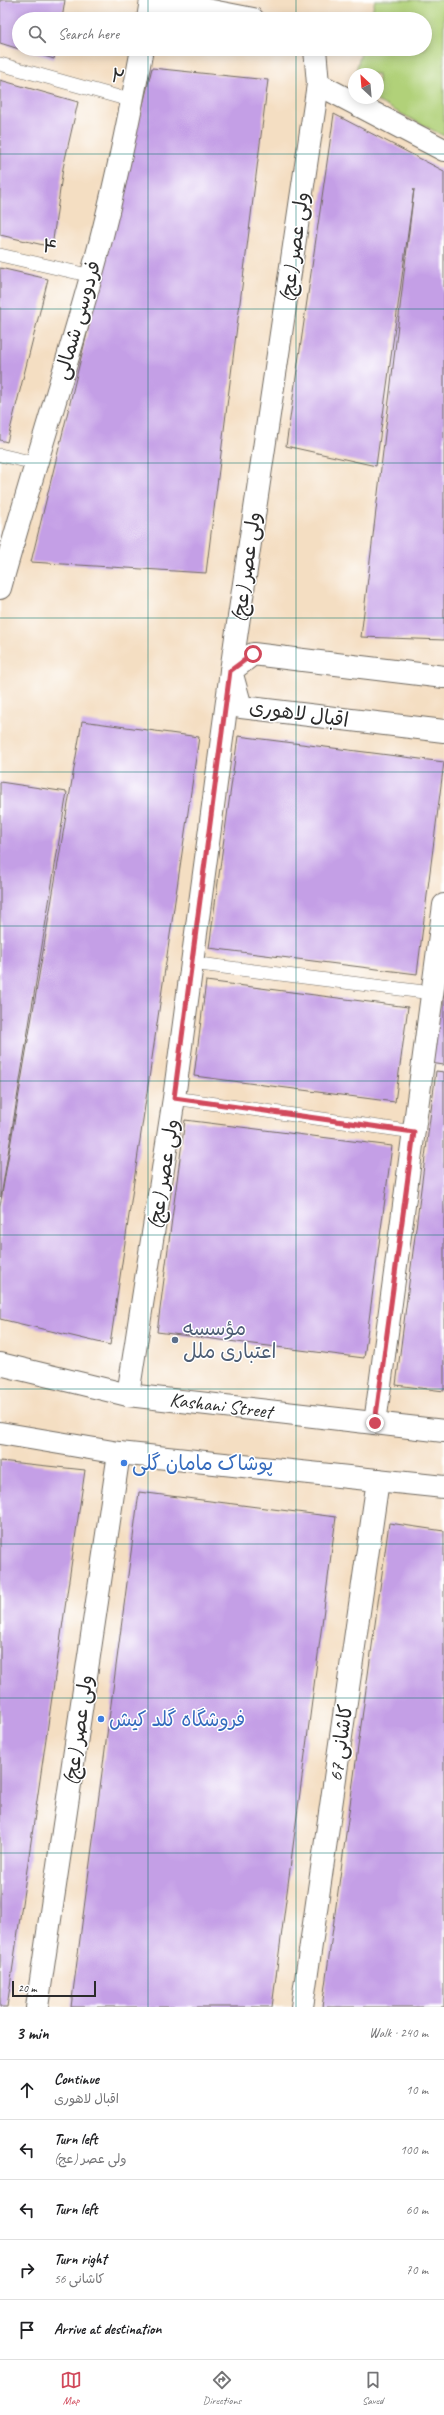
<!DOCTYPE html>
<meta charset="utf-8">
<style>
:root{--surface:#fff;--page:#f6f6f6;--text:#202124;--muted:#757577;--line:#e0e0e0;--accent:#d1495b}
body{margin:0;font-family:Caveat,"Playpen Sans Arabic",sans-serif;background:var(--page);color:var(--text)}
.compass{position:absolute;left:348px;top:68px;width:36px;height:36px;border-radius:50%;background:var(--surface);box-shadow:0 2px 10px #0003;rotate:334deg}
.scale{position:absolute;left:12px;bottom:10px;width:84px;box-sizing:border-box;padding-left:4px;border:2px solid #2b2b2b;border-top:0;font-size:11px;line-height:14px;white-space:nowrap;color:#2b2b2b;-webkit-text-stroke:3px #fff;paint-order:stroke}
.stop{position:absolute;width:12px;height:12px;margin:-9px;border:3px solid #d1495b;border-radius:50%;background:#fff}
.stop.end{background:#d1495b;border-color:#fff;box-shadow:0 1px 4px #0008}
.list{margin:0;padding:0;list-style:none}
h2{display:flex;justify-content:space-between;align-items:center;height:52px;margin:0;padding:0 16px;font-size:17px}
h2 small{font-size:13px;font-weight:400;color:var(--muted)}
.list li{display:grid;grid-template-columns:26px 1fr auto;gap:12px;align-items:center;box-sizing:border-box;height:60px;padding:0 16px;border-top:1px solid var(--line)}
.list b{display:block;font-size:15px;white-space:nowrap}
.list p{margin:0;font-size:13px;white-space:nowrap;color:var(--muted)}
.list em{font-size:13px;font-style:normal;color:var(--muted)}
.icon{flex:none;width:22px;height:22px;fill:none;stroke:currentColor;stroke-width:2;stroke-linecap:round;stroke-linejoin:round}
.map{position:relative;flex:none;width:444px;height:2007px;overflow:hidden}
.search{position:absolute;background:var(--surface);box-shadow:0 2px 10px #0003;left:12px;right:12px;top:12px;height:44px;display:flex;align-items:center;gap:10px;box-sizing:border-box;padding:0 14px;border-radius:22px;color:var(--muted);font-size:15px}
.sheet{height:352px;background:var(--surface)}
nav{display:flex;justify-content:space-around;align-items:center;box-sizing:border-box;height:56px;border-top:1px solid var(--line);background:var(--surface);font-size:11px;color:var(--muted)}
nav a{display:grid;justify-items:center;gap:2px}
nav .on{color:var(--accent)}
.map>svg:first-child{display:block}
.green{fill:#b1d179;stroke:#6e7e52}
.building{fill:#c49fe6}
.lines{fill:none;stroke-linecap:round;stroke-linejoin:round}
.service-casing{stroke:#716a60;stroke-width:14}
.minor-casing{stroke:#716a60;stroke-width:24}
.secondary-casing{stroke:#716a60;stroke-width:24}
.primary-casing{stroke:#716a60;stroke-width:24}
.service{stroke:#fff;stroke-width:13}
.minor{stroke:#fff;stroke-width:22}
.secondary{stroke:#fff;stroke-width:22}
.primary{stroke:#fff;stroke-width:22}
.route{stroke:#d1495b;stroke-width:5}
.grid{fill:none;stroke:#0f766e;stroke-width:1;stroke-opacity:0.55}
.service-dot{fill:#5c6f8a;stroke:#fff;stroke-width:1.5}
.shop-dot{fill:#3f7fe0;stroke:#fff;stroke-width:1.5}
.labels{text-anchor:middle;stroke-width:3;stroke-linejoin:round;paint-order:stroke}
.street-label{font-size:20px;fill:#2b2b2b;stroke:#fff}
.service-label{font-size:20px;fill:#4e5e75;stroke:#fff;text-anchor:start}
.shop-label{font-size:20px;fill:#366cbe;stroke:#fff;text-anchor:start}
</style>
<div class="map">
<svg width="444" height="2007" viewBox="0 0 444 2007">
<rect width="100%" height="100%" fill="#fff"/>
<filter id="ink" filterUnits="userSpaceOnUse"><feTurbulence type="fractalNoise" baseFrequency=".025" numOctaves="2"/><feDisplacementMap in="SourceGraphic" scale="8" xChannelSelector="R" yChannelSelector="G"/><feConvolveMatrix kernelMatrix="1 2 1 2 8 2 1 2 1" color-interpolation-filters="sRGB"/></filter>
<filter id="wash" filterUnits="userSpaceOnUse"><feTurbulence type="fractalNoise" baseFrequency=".012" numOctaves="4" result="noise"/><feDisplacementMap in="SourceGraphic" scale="16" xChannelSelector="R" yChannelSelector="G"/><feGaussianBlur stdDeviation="0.9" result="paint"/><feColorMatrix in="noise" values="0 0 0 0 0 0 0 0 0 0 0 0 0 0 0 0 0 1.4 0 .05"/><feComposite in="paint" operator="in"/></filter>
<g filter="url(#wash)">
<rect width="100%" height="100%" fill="#f4dec2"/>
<!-- green -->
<polygon class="green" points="375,0 444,0 444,136 371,98 378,98 378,74 355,74 362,49 425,49 425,19 370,19"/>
<g id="blocks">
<!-- building -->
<g class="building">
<polygon points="0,0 65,0 62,19 19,19 19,49 0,43"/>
<polygon points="21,49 56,49 54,59"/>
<polygon points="152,68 268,80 206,573 31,562"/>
<polygon points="0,80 78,102 63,168 52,247 0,235"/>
<polygon points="334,114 444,171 444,640 361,637 414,189 376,466 286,446"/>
<polygon points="0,268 48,279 7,442 0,440"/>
<polygon points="82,721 199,737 110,1345 0,1319 0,1206"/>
<polygon points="238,736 444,762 417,974 209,948"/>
<polygon points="0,782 67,792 1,1197 0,1196"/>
<polygon points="206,981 408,1007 395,1102 194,1076"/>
<polygon points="444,982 444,1065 430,1063"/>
<polygon points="436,1071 444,1072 444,1391 396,1385"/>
<polygon points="185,1120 392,1146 364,1358 157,1332"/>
<polygon points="0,1461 85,1470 7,2007 0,2007"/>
<polygon points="139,1492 336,1517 272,2007 71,2007"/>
<polygon points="389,1523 444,1531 444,2007 322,2007"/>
</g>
</g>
</g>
<g filter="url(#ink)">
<use href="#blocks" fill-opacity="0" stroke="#716a60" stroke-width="1"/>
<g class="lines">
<defs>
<g id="service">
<polyline points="0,64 133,101"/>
<polyline points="0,255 92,276"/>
<polyline points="0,455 35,463"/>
<polyline points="191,963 432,993"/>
<polyline points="174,1098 414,1132"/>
</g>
<g id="minor">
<polyline points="318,84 444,150"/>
<polyline points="375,1423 444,905"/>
<polyline points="302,2007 378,1480"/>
</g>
<g id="secondary">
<polyline points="155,0 253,19"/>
<polyline points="148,19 151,0"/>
<path d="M 0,588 C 29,484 62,381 91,277 C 112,202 128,125 142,49"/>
<polyline points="444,677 253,654 231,671 241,707 444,731"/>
<polyline points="128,1395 174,1098 231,671 318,84 315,49"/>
<polyline points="37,2007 119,1453"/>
</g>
<g id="primary">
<polyline points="0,1364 128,1395 444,1431"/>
<polyline points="0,1433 119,1453 444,1487"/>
</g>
</defs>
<!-- service casing -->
<use href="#service" class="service-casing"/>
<!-- minor casing -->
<use href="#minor" class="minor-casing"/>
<!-- secondary casing -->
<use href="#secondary" class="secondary-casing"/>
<!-- primary casing -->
<use href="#primary" class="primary-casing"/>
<!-- service -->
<use href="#service" class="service"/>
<!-- minor -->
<use href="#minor" class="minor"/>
<!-- secondary -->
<use href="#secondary" class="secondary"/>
<!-- primary -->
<use href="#primary" class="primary"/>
</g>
</g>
<g class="lines" filter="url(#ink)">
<!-- route -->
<polyline class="route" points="253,654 230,671 174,1098 414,1132 375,1423"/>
</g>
<!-- grid -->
<path class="grid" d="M 148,0 L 148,19M 296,0 L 296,19M 148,49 L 148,2007M 296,49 L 296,2007M 0,154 L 444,154M 0,309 L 444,309M 0,463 L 444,463M 0,618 L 444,618M 0,772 L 444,772M 0,926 L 444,926M 0,1081 L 444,1081M 0,1235 L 444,1235M 0,1389 L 444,1389M 0,1544 L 444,1544M 0,1698 L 444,1698M 0,1853 L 444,1853"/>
<!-- markers -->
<circle class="service-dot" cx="175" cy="1340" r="4"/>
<g class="shop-dot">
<circle cx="124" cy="1463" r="4"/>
<circle cx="101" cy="1719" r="4"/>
</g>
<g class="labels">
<!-- street labels -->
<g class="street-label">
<text transform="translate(118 76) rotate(16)" y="7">۲</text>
<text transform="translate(50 246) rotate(12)" y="7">۴</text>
<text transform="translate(294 247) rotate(-82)" y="7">ولی عصر (عج)</text>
<text transform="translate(77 320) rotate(-74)" y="7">فردوسی شمالی</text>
<text transform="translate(246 567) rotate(-82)" y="7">ولی عصر (عج)</text>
<text transform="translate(299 713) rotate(8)" y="7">اقبال لاهوری</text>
<text transform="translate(163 1174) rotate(-81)" y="7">ولی عصر (عج)</text>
<text transform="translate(221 1405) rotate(7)" y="7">Kashani Street</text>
<text transform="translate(78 1730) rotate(-82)" y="7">ولی عصر (عج)</text>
<text transform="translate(340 1743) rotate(-82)" y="7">کاشانی 67</text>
</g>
<!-- service labels -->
<g class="service-label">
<text x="183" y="1335">مؤسسه<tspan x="183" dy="23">اعتباری ملل</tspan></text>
</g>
<!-- shop labels -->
<g class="shop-label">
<text x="132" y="1470">پوشاک مامان گلی</text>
<text x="109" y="1726">فروشگاه گلد کیش</text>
</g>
</g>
</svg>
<svg class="compass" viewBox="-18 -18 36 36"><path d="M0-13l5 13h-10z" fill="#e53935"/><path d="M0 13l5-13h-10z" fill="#757577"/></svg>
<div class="scale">20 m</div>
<div class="stop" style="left:253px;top:654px"></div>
<div class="stop end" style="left:375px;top:1423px"></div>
<div class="search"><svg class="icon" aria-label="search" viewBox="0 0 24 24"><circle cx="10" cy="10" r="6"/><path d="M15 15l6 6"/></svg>Search here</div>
</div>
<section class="sheet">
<h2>3 min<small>Walk · 240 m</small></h2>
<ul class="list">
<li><svg class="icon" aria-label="ahead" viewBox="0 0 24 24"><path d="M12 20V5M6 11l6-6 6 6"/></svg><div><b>Continue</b><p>اقبال لاهوری</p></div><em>10 m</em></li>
<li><svg class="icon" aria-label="left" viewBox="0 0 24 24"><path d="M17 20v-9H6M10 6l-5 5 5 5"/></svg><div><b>Turn left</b><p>ولی عصر (عج)</p></div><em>100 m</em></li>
<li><svg class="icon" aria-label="left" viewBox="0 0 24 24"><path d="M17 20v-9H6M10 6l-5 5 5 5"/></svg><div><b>Turn left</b></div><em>60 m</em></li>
<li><svg class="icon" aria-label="right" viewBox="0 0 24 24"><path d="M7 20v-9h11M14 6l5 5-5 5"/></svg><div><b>Turn right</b><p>کاشانی 56</p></div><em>70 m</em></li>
<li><svg class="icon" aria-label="arrive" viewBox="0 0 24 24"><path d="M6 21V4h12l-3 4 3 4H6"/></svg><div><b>Arrive at destination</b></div></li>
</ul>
</section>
<nav>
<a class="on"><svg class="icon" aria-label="map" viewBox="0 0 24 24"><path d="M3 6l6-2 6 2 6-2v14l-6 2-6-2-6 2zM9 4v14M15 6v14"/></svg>Map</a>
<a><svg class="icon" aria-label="directions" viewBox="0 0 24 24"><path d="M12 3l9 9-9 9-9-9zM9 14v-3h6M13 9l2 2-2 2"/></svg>Directions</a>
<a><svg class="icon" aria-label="saved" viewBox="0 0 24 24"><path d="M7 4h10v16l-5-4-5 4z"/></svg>Saved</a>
</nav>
